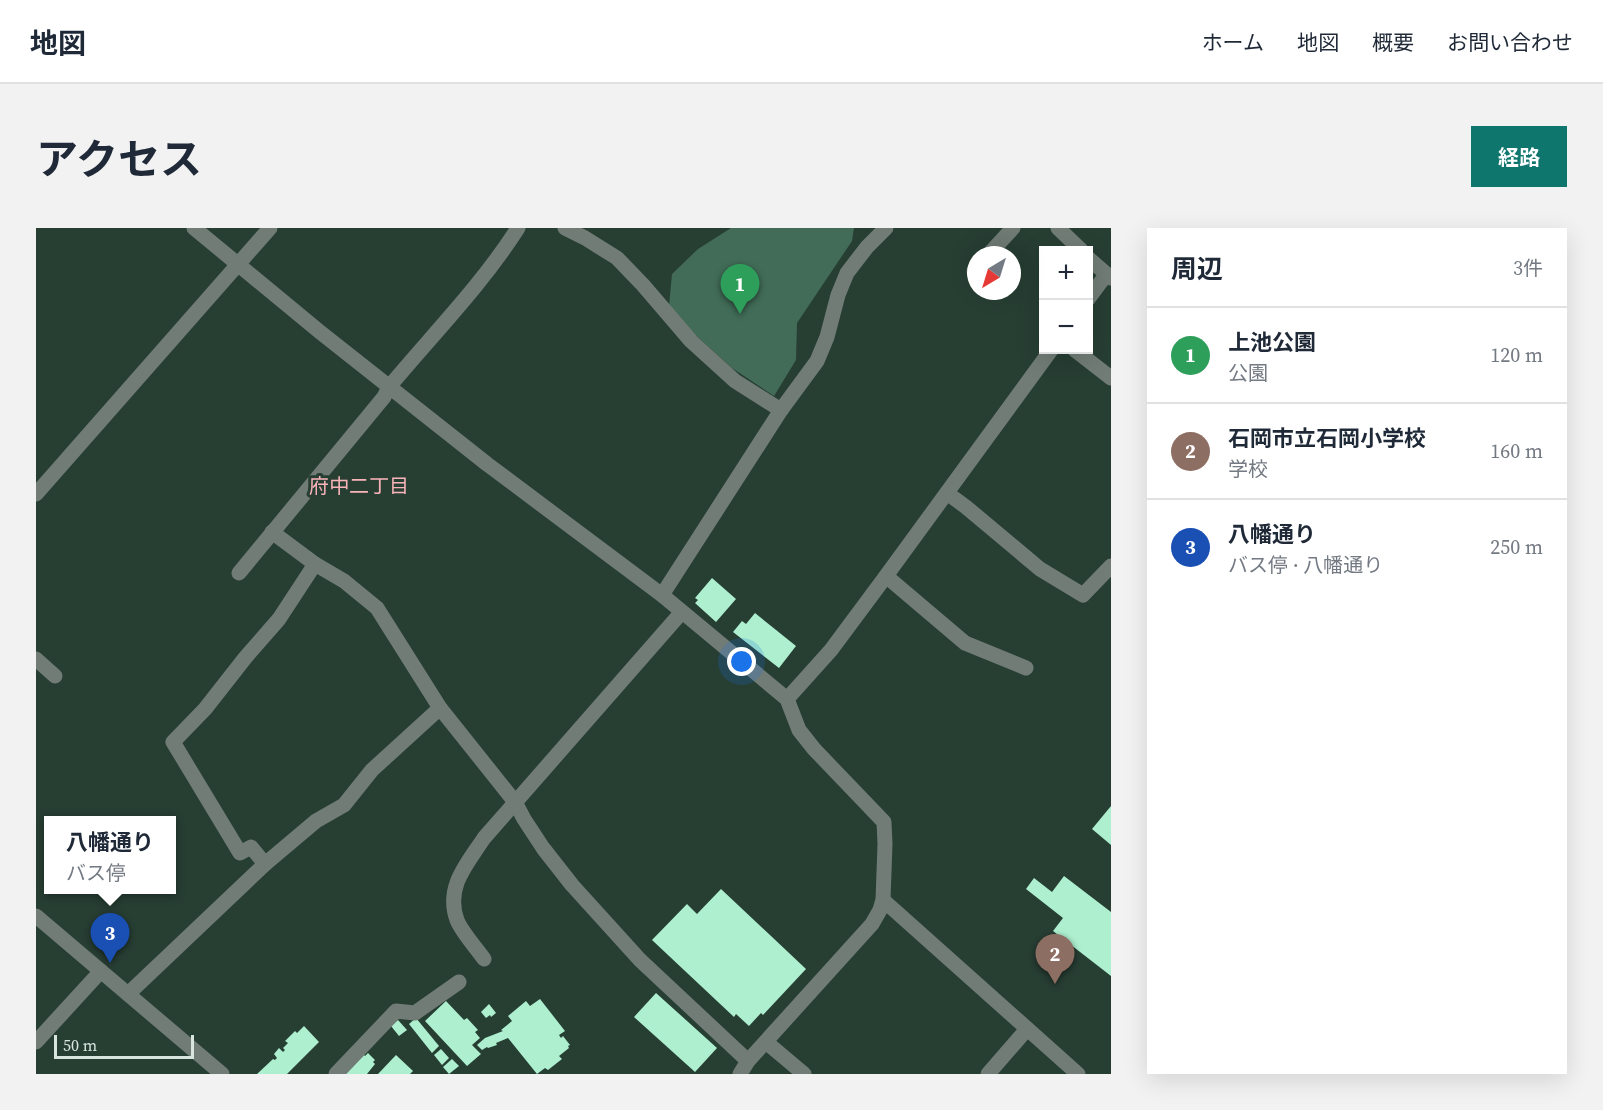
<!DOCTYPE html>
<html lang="ja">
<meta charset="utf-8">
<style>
:root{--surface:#fff;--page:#f2f2f3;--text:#1f2937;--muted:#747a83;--line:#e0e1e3;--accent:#0f766e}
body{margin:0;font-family:"Source Serif 4","Noto Sans JP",serif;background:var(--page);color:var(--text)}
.controls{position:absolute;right:18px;top:18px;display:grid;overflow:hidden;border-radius:0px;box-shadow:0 6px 24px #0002}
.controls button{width:54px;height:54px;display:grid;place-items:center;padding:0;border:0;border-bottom:2px solid var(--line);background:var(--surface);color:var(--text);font:30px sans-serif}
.compass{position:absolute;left:931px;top:18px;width:54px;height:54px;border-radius:50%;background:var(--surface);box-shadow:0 6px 24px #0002;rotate:218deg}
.scale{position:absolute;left:18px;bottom:15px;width:140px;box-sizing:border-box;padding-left:6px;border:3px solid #d7e5de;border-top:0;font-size:16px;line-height:21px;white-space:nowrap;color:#d7e5de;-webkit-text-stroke:4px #273e33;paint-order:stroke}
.you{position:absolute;left:706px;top:434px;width:21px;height:21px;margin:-15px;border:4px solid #fff;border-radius:50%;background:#1a73e8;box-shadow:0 0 0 9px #1a73e833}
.badge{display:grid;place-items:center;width:39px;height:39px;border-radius:50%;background:var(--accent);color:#fff;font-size:20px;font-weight:700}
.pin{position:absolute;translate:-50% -50px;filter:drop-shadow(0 2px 3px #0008)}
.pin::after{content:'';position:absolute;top:32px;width:21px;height:18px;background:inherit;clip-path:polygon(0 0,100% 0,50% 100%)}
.popup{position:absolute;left:8px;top:588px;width:132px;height:78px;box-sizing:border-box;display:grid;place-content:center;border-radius:0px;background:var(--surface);filter:drop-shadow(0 2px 4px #0005);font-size:20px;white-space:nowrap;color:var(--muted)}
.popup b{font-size:22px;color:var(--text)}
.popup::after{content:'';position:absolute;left:50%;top:100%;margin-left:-12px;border:12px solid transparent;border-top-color:var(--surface)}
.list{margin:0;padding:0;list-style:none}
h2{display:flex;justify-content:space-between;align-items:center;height:78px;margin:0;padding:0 24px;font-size:26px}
h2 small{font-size:20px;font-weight:400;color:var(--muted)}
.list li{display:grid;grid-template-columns:39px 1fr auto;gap:18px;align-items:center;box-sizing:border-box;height:96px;padding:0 24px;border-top:2px solid var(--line)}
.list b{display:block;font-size:22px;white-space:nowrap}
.list p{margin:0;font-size:20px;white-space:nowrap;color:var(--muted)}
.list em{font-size:20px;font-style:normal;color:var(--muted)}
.map{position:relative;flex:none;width:1075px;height:846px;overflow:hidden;border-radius:0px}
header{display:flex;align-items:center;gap:36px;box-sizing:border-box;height:84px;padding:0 30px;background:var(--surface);border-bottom:2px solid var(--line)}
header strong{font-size:28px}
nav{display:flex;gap:33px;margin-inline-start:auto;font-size:21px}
.intro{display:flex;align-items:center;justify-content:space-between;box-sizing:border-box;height:144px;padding:0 36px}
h1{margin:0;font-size:42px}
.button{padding:15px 27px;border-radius:0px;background:var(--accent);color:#fff;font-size:21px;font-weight:700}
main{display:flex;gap:36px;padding:0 36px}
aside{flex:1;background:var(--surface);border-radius:0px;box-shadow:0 6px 24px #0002}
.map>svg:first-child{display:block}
.green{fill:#426c58}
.building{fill:#adefcf}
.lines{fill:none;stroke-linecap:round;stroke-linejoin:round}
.minor{stroke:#717c76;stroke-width:15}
.labels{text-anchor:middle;stroke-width:6;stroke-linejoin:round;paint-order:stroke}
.neighbourhood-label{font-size:20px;fill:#f8b4b9;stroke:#273e33}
</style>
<header>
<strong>地図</strong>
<nav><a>ホーム</a><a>地図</a><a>概要</a><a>お問い合わせ</a></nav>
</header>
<div class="intro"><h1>アクセス</h1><a class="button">経路</a></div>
<main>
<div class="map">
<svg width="1075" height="846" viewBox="0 0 1075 846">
<rect width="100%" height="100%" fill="#273e33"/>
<!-- green -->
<polygon class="green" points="695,0 818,0 816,13 761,95 760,132 738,168 696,140 654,102 633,78 636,46 662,21"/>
<!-- building -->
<g class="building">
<polygon points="676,350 700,371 680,394 659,375 662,372 659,370"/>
<polygon points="719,385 760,418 743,440 697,404 706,393 710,396"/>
<polygon points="1075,578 1075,617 1056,601"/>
<polygon points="1028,648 1075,684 1075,748 1017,703 1027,690 990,661 998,650 1016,664"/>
<polygon points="685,661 770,741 727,787 725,785 713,798 700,786 698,789 616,712 651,676 661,686"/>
<polygon points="620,765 681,820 659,844 598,789"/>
<polygon points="504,771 529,803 523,807 525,810 527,808 534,817 532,818 533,820 523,828 526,831 512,842 509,840 501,846 472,810 460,815 461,817 452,820 451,819 446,822 441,817 449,810 467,803 465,802 476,793 472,788 490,773 494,778"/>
<polygon points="410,773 428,792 431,790 442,802 439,804 444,810 436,817 445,826 431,838 389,793"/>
<polygon points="453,776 460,785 455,789 454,787 450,790 445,784"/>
<polygon points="380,790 403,818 396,825 373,796"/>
<polygon points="362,792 371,802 363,808 355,798"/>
<polygon points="268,798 283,814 251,846 221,846 237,831 239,832 241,830 238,826 243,820 247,824 249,822 247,820 252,815 249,813 259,803 261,805"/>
<polygon points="405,821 413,830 406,837 398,827"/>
<polygon points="332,825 339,832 337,834 339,836 331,846 308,846 327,826 329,828"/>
<polygon points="360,827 377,843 374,846 342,846"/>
<polygon points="416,831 423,838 413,846 407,839"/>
</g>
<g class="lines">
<!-- minor -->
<g class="minor">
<polyline points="158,0 284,104 451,236 626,367 751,471 763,502 778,521 848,594 849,616 847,672 844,682 836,696 712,833 704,846"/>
<polyline points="529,0 549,10 581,30 607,57 655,113 699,153 745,182"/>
<polyline points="1022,0 1045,22"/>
<polyline points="952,27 977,0"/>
<polyline points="1052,30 1075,50"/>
<polyline points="938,43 940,40"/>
<polyline points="1052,71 1070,47"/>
<polyline points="1039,122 1075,150"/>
<polyline points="911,265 930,279 1004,341 1047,367 1075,338"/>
<polyline points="0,266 234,0"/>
<polyline points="236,304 279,336 308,353 341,380 404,480"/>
<path d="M 203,345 L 348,169 L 353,159 C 397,106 445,58 482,0"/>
<polyline points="850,348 929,415 990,440"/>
<polyline points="626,367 745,182 781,133 791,109 802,67 811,45 831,19 850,0"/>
<polyline points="0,431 19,448"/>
<polyline points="751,471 795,422 850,348 1015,122"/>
<polyline points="229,636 215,619 204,625 137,514 169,481 209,430 243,391 279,336"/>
<polyline points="847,672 1042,846"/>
<polyline points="0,688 186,846"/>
<path d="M 448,731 C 441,721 425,703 421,692 C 409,659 431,636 448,610 L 645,385"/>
<polyline points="92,766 229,636 280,593 308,577 336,542 404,480 479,574 488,591 507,620 536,657 604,732 712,833"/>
<polyline points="0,814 65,743"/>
<polyline points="730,814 768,846"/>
<polyline points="300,846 360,783 379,785 423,754"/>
<polyline points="952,846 991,801"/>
</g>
</g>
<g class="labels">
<!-- neighbourhood labels -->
<g class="neighbourhood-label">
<text x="323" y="265">府中二丁目</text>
</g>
</g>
</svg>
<div class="controls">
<button>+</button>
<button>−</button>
</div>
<svg class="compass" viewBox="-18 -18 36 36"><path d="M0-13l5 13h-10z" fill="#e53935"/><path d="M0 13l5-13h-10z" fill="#747a83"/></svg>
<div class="scale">50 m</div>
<div class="you"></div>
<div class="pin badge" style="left:704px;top:86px;background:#2e9e5b">1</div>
<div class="pin badge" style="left:1019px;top:756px;background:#8d6e63">2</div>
<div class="pin badge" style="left:74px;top:735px;background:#1a4fb4">3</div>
<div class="popup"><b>八幡通り</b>バス停</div>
</div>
<aside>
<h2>周辺<small>3件</small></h2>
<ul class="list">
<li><span class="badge" style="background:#2e9e5b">1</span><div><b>上池公園</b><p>公園</p></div><em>120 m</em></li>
<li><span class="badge" style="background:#8d6e63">2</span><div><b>石岡市立石岡小学校</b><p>学校</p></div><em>160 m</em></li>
<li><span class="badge" style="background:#1a4fb4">3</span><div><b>八幡通り</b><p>バス停 · 八幡通り</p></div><em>250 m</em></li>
</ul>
</aside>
</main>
